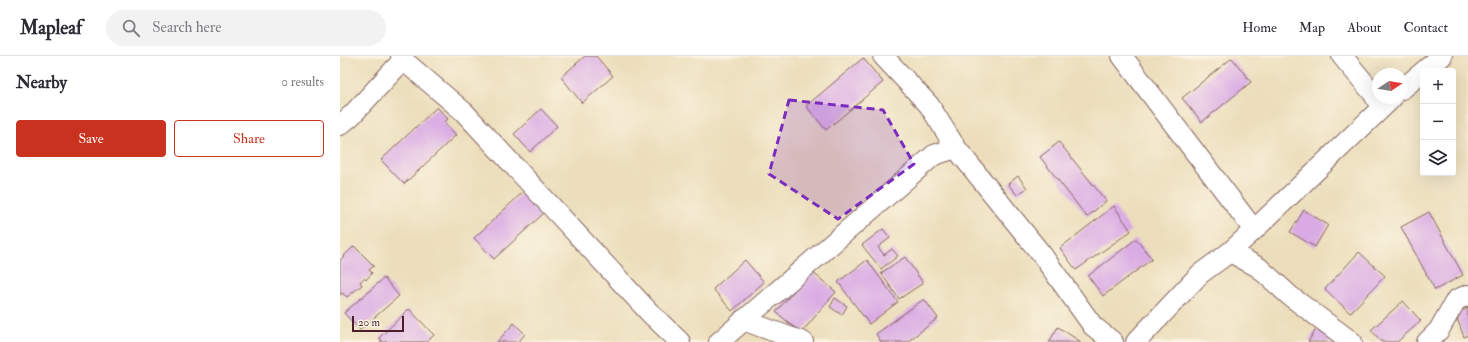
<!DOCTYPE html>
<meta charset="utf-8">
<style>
:root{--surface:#fff;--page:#f2f2f3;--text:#2b2b33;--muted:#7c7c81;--line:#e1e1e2;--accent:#c8321e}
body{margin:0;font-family:"IM FELL Double Pica",serif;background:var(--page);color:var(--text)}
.controls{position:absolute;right:12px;top:12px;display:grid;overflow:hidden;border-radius:4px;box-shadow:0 4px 16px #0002}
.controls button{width:36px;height:36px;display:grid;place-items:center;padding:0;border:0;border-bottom:1px solid var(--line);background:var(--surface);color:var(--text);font:20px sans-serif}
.compass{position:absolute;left:1032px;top:12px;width:36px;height:36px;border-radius:50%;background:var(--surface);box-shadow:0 4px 16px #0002;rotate:78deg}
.scale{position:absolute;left:12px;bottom:10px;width:52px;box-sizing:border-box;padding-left:4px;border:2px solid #4a1f2b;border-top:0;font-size:11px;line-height:14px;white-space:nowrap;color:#4a1f2b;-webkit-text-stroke:3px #fcf5e5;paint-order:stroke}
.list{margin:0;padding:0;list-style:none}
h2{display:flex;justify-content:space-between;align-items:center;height:52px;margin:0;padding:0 16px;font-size:17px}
h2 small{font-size:13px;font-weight:400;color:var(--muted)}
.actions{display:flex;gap:8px;padding:12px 16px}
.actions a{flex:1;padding:9px 0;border:1px solid var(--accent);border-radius:4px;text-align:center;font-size:14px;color:var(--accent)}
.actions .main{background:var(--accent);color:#fff}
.icon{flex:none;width:22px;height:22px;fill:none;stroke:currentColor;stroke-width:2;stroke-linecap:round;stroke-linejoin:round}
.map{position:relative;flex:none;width:1128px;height:286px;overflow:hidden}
header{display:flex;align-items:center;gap:24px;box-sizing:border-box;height:56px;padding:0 20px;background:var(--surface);border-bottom:1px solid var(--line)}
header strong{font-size:19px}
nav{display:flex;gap:22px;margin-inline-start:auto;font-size:14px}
.search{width:280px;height:36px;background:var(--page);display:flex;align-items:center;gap:10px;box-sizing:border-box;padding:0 14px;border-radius:22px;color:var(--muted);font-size:15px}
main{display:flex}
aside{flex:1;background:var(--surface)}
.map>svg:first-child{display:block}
.building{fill:#d9aae4}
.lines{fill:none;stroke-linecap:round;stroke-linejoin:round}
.minor-casing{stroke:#83625d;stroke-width:22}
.minor{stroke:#fff;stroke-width:20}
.marked{fill:#7b2cbf;fill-opacity:0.2;stroke:#7b2cbf;stroke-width:3;stroke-dasharray:8 5;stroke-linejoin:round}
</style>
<header>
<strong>Mapleaf</strong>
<div class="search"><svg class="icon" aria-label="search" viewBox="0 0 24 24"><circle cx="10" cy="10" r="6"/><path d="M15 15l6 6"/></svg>Search here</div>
<nav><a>Home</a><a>Map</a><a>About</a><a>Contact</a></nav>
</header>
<main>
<aside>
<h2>Nearby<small>0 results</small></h2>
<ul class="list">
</ul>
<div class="actions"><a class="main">Save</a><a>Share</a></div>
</aside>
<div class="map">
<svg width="1128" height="286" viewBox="0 0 1128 286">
<rect width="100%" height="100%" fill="#fcf5e5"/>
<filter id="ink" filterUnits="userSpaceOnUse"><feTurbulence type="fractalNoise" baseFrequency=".025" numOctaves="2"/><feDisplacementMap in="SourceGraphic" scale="8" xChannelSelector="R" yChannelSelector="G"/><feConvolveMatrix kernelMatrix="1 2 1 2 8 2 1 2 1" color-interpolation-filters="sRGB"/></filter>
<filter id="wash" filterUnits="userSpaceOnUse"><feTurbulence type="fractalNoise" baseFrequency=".012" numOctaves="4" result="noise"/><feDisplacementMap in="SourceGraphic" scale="16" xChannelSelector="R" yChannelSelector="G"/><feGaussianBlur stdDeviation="0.9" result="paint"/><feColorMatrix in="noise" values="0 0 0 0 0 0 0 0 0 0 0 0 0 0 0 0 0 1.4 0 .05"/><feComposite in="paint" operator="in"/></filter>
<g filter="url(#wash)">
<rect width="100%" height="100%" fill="#ecdebb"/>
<g id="blocks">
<!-- building -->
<g class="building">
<polygon points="245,0 256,0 273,20 242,47 221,21"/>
<polygon points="523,2 543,26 486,74 466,50"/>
<polygon points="892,2 911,26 862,66 842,42"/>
<polygon points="97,51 108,63 104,66 116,79 64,128 41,104"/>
<polygon points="201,53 217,70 190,96 174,78"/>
<polygon points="719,86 766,145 747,161 700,101"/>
<polygon points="678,120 687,132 677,139 668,128"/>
<polygon points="184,135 204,157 154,203 134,182"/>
<polygon points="774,150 791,175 736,214 720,192"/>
<polygon points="964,154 988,169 975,191 950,176"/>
<polygon points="1089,156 1123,219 1095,234 1061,171"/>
<polygon points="543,173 550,182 538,191 544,199 552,193 558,200 541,213 522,189"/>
<polygon points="796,183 812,203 763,240 748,220"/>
<polygon points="14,190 34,210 29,214 32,217 26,224 24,222 20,226 22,229 7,241 2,237 0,239 0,204"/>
<polygon points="1019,196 1045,220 1010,257 985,233"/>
<polygon points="565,201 583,227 559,243 541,217"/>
<polygon points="405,204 424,226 392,255 373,233"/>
<polygon points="527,204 558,246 529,268 498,226"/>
<polygon points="471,215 496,236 461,277 436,256"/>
<polygon points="44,222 59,240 20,274 4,257"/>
<polygon points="495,242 507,250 502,259 490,251"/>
<polygon points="584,243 598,262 567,286 541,286 536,278"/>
<polygon points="1063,245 1081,265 1057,286 1042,286 1031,274"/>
<polygon points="1128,252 1128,279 1124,281 1115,257"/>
<polygon points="69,253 94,279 87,286 40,286 42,284 39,282"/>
<polygon points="174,267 185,278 178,286 157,286"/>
<polygon points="718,271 741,286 709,286"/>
<polygon points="976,273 997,286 968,286"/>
</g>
</g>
</g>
<g filter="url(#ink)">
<use href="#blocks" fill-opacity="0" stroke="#83625d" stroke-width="1"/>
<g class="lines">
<defs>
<g id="minor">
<polyline points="61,0 63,4 124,56 309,256 340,286"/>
<polyline points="782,0 914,174"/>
<polyline points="1002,0 1033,37 1041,51"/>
<polyline points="1084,15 1102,0"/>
<polyline points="1062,33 1083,16"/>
<polyline points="0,69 12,59 63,4"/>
<polyline points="616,92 702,199 753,270 773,286"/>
<polyline points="890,196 918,211 950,240 1012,286"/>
<polyline points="403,264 463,286"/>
<polyline points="379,286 594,99 616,92 589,49 543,0"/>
<polyline points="796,286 860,218 890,196 914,174 1052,42"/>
<polyline points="1087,286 1099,274 1116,244 1128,239"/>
</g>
</defs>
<!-- minor casing -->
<use href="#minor" class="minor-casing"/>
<!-- minor -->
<use href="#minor" class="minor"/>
</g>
</g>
<!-- marked area -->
<path class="marked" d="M 449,44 L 543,54 L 574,108 L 498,163 L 429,118 Z"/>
</svg>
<div class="controls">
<button>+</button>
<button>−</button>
<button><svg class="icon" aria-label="layers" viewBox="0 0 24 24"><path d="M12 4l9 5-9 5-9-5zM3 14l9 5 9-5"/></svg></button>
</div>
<svg class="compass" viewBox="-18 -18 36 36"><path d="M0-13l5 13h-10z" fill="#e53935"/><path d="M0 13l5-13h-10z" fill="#7c7c81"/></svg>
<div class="scale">20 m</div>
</div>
</main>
